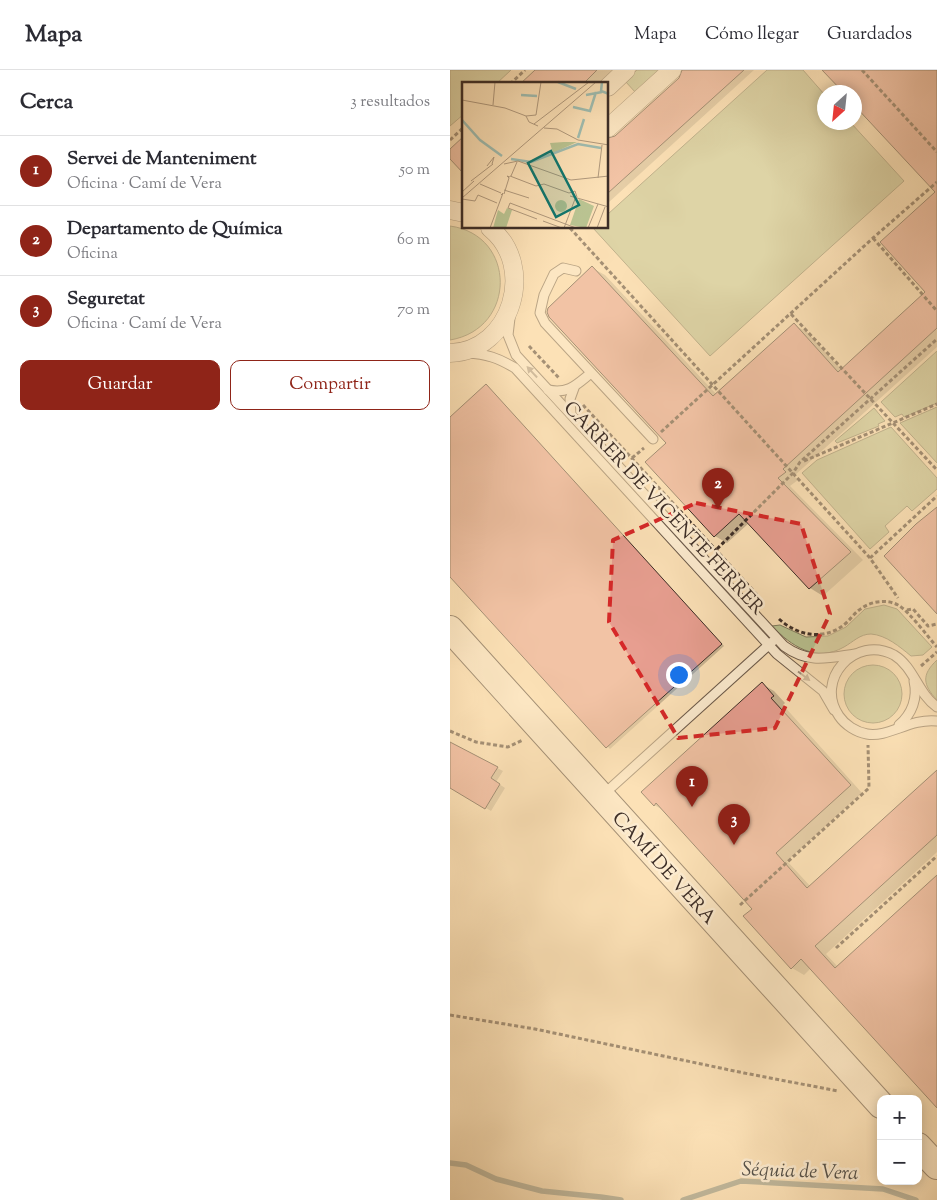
<!DOCTYPE html>
<html lang="es">
<meta charset="utf-8">
<style>
:root{--surface:#fff;--page:#f7f7f7;--text:#2b2b33;--muted:#7c7c81;--line:#e1e1e2;--accent:#8f2418}
body{margin:0;font-family:"Sorts Mill Goudy",serif;background:var(--page);color:var(--text)}
.controls{position:absolute;right:15px;bottom:15px;display:grid;overflow:hidden;border-radius:10px;box-shadow:0 2px 12px #0003}
.controls button{width:45px;height:45px;display:grid;place-items:center;padding:0;border:0;border-bottom:1px solid var(--line);background:var(--surface);color:var(--text);font:25px sans-serif}
.compass{position:absolute;left:367px;top:15px;width:45px;height:45px;border-radius:50%;background:var(--surface);box-shadow:0 2px 12px #0003;rotate:207deg}
.you{position:absolute;left:228px;top:604px;width:18px;height:18px;margin:-12px;border:4px solid #fff;border-radius:50%;background:#1a73e8;box-shadow:0 0 0 8px #1a73e833}
.badge{display:grid;place-items:center;width:32px;height:32px;border-radius:50%;background:var(--accent);color:#fff;font-size:16px;font-weight:700}
.pin{position:absolute;translate:-50% -41px;filter:drop-shadow(0 1px 2px #0008)}
.pin::after{content:'';position:absolute;top:26px;width:18px;height:15px;background:inherit;clip-path:polygon(0 0,100% 0,50% 100%)}
.list{margin:0;padding:0;list-style:none}
h2{display:flex;justify-content:space-between;align-items:center;height:65px;margin:0;padding:0 20px;font-size:21px}
h2 small{font-size:16px;font-weight:400;color:var(--muted)}
.list li{display:grid;grid-template-columns:32px 1fr auto;gap:15px;align-items:center;box-sizing:border-box;height:70px;padding:0 20px;border-top:1px solid var(--line)}
.list b{display:block;font-size:19px;white-space:nowrap}
.list p{margin:0;font-size:16px;white-space:nowrap;color:var(--muted)}
.list em{font-size:16px;font-style:normal;color:var(--muted)}
.actions{display:flex;gap:10px;padding:15px 20px}
.actions a{flex:1;padding:11px 0;border:1px solid var(--accent);border-radius:10px;text-align:center;font-size:18px;color:var(--accent)}
.actions .main{background:var(--accent);color:#fff}
.map{position:relative;flex:none;width:487px;height:1130px;overflow:hidden}
header{display:flex;align-items:center;gap:30px;box-sizing:border-box;height:70px;padding:0 25px;background:var(--surface);border-bottom:1px solid var(--line)}
header strong{font-size:24px}
nav{display:flex;gap:28px;margin-inline-start:auto;font-size:18px}
main{display:flex}
aside{flex:1;background:var(--surface)}
.map>svg:first-child{display:block}
.green{fill:#bac492;stroke:#7c795c}
.shadow{fill:#0003}
.lines{fill:none;stroke-linecap:round;stroke-linejoin:round}
.stream{stroke:#78847a;stroke-width:5.5}
.building{fill:#e79e90;stroke:#3d2e27}
.lane-casing{stroke:#6d5b4b;stroke-width:11}
.street-casing{stroke:#6d5b4b;stroke-width:19}
.secondary-casing{stroke:#3d2e27;stroke-width:28}
.path{stroke:#3d2e27;stroke-width:3;stroke-dasharray:4 2.5;stroke-linecap:butt}
.lane{stroke:#fdecd0;stroke-width:9}
.street{stroke:#fdecd0;stroke-width:18}
.secondary{stroke:#fdecd0;stroke-width:26}
.oneway{fill:#9d8d7c}
.marked{fill:none;stroke:#d62828;stroke-width:4;stroke-dasharray:10 6;stroke-linejoin:round}
.labels{text-anchor:middle;stroke-width:5;stroke-linejoin:round;paint-order:stroke}
.street-label{font-size:19px;fill:#3d2e27;stroke:#fdecd0}
.water-label{font-size:20px;font-style:italic;fill:#56524a;stroke:#fdecd0}
.inset-river{fill:none;stroke:#9fbdb1;stroke-width:2.5}
.inset-road{fill:none;stroke:#b0997d;stroke-width:1}
.view{fill:#0f766e;fill-opacity:0.15;stroke:#0f766e;stroke-width:2.5}
.inset-edge{fill:none;stroke:#3d2e27;stroke-width:2.5}
</style>
<header>
<strong>Mapa</strong>
<nav><a>Mapa</a><a>Cómo llegar</a><a>Guardados</a></nav>
</header>
<main>
<aside>
<h2>Cerca<small>3 resultados</small></h2>
<ul class="list">
<li><span class="badge">1</span><div><b>Servei de Manteniment</b><p>Oficina · Camí de Vera</p></div><em>50 m</em></li>
<li><span class="badge">2</span><div><b>Departamento de Química</b><p>Oficina</p></div><em>60 m</em></li>
<li><span class="badge">3</span><div><b>Seguretat</b><p>Oficina · Camí de Vera</p></div><em>70 m</em></li>
</ul>
<div class="actions"><a class="main">Guardar</a><a>Compartir</a></div>
</aside>
<div class="map">
<svg width="487" height="1130" viewBox="0 0 487 1130">
<rect width="100%" height="100%" fill="#fce1b7"/>
<filter id="stains"><feTurbulence type="fractalNoise" baseFrequency=".004" numOctaves="4"/><feColorMatrix values="0 0 0 0 .2 0 0 0 0 .09 0 0 0 0 .02 0 0 0 .5 -.17"/></filter>
<radialGradient id="worn" r=".72"><stop offset=".6" stop-color="#630" stop-opacity="0"/><stop offset="1" stop-color="#630" stop-opacity=".3"/></radialGradient>
<!-- green -->
<g class="green">
<polygon points="0,0 61,0 46,14 14,14 14,44 0,56"/>
<polygon points="187,0 210,0 186,23 175,11"/>
<polygon points="317,0 353,0 374,24 374,52 401,53 454,111 260,286 143,158 158,158 158,144"/>
<path d="M 0,156 C 67,165 67,259 0,270 Z"/>
<polygon points="487,281 487,333 454,347 452,344 445,347 431,332"/>
<polygon points="487,337 487,393 450,353"/>
<polygon points="424,338 435,351 428,354 429,356 387,373 385,371"/>
<polygon points="441,357 487,408 487,419 462,441 457,436 435,456 439,462 420,479 352,403 367,390"/>
<path d="M 434,535 L 447,539 L 482,577 L 473,585 L 461,586 C 450,577 436,565 421,564 C 410,564 403,572 394,577 C 366,593 341,576 322,556 L 330,555 L 356,567 L 378,566 L 396,557 L 415,539 Z"/>
<path d="M 487,590 L 487,630 C 473,615 471,605 487,590 Z"/>
<circle cx="423" cy="624" r="29"/>
</g>
<!-- shadow -->
<g class="shadow">
<polygon points="87,0 167,0 152,14 72,14"/>
<polygon points="233,0 304,0 158,133 158,69 166,67 230,9"/>
<polygon points="374,0 487,0 487,277 344,406 348,410 340,416 413,490 373,526 360,518 299,453 277,473 265,466 218,373 142,198 155,205 267,325 344,255 357,262 392,300 477,222 487,122 404,22 395,22"/>
<polygon points="39,318 274,576 160,679 0,505 0,349"/>
<polygon points="312,614 324,621 335,633 333,635 412,723 337,791 361,817 487,702 487,782 376,884 388,897 487,807 487,1036 361,898 354,905 342,898 304,839 215,741 204,735"/>
<polygon points="3,675 53,701 46,712 55,718 41,741 0,716 0,681"/>
</g>
<g class="lines">
<!-- stream -->
<g class="stream">
<polyline points="0,1093 16,1095 46,1109 92,1121 151,1127 171,1130"/>
<polyline points="233,1130 291,1111 433,1119 466,1130"/>
</g>
</g>
<!-- building -->
<g class="building">
<polygon points="85,0 147,0 133,14 70,14"/>
<polygon points="232,0 294,0 158,123 158,68 165,66 229,8"/>
<polygon points="372,0 487,0 487,258 333,399 336,402 328,408 401,482 359,519 289,444 264,467 195,392 216,373 99,247 97,242 98,238 142,196 263,326 344,253 388,302 475,222 430,172 485,122 404,35 404,22 393,22"/>
<polygon points="14,66 14,104 0,89 0,79"/>
<polygon points="36,314 272,574 156,678 0,507 0,347"/>
<polygon points="487,437 487,544 434,486 466,454"/>
<polygon points="312,612 324,626 321,628 401,715 326,783 357,818 487,700 487,765 365,876 385,898 487,805 487,1038 351,889 341,899 293,846 302,839 206,733 204,736 191,722"/>
<polygon points="0,672 48,697 41,708 50,714 35,739 0,718"/>
</g>
<g class="lines">
<defs>
<g id="lane">
<polyline points="126,201 113,198 104,204 94,225 90,243 95,253 203,369"/>
<path d="M 60,248 L 58,265 L 66,285 L 334,576 C 359,594 377,588 405,584"/>
<path d="M 17,283 C 37,284 48,288 65,298 L 327,584 L 373,621 L 384,640"/>
<path d="M 98,320 C 119,324 126,315 141,303"/>
<polyline points="121,344 120,329 124,318"/>
<path d="M 487,637 C 468,624 464,597 444,585 C 405,564 364,610 389,646 C 395,655 406,662 417,664 C 438,668 460,648 487,651"/>
<path d="M 449,655 C 462,644 468,628 464,611"/>
<polyline points="154,724 322,572"/>
</g>
<g id="street">
<polyline points="158,17 176,0"/>
<polyline points="158,58 222,0"/>
<polyline points="0,140 14,143"/>
<path d="M 0,283 C 62,281 87,196 40,158"/>
</g>
<g id="secondary">
<polyline points="0,559 431,1035"/>
<polyline points="468,1076 487,1096"/>
</g>
</defs>
<!-- lane casing -->
<use href="#lane" class="lane-casing"/>
<!-- street casing -->
<use href="#street" class="street-casing"/>
<!-- secondary casing -->
<use href="#secondary" class="secondary-casing"/>
<!-- path -->
<g class="path">
<polyline points="412,0 487,82"/>
<polyline points="60,14 75,0"/>
<polyline points="0,70 14,57"/>
<polyline points="120,158 420,488 448,528"/>
<polyline points="423,168 487,241"/>
<polyline points="341,244 487,400"/>
<polyline points="79,276 109,308"/>
<polyline points="133,335 308,526"/>
<polyline points="211,362 423,168 487,112"/>
<polyline points="182,388 194,378"/>
<polyline points="354,391 487,334"/>
<polyline points="267,479 343,403 350,392 487,269"/>
<polyline points="420,488 487,426"/>
<polyline points="457,540 463,539 478,556 487,554"/>
<path d="M 329,549 C 348,566 374,571 395,554 C 401,549 405,542 412,538 C 422,531 437,529 448,535 C 459,541 478,567 487,577"/>
<polyline points="471,596 487,582"/>
<polyline points="0,661 26,672 58,677 73,670"/>
<polyline points="290,835 419,718 418,675"/>
<polyline points="386,878 487,786"/>
<polyline points="0,945 85,959 294,1003 388,1021"/>
</g>
<!-- lane -->
<use href="#lane" class="lane"/>
<!-- street -->
<use href="#street" class="street"/>
<!-- secondary -->
<use href="#secondary" class="secondary"/>
</g>
<!-- one-way arrows -->
<defs><path id="oneway-solid" d="M-6-.8H1V-3.2L6.5 0L1 3.2V.8H-6Z" transform="scale(1.25)"/></defs>
<g class="oneway">
<use href="#oneway-solid" transform="translate(82 302) rotate(-133)"/>
<use href="#oneway-solid" transform="translate(354 606) rotate(37)"/>
</g>
<!-- marked area -->
<path d="M0 0H487V1130H0ZM 246,433 L 351,454 L 380,544 L 325,658 L 228,668 L 159,552 L 163,470 Z" fill="#fce1b7" fill-opacity=".55" fill-rule="evenodd"/>
<path class="marked" d="M 246,433 L 351,454 L 380,544 L 325,658 L 228,668 L 159,552 L 163,470 Z"/>
<g class="labels">
<!-- street labels -->
<g class="street-label">
<text transform="translate(215 437) rotate(47)" y="7">CARRER DE VICENTE FERRER</text>
<text transform="translate(215 797) rotate(48)" y="7">CAMÍ DE VERA</text>
</g>
<!-- water labels -->
<g class="water-label">
<text transform="translate(350 1100) rotate(2)" y="7">Séquia de Vera</text>
</g>
</g>
<!-- overview -->
<g transform="translate(12 12)">
<rect width="146" height="146" fill="#fce1b7"/>
<path d="M 115,60 L 91,71 L 88,61 L 102,60 ZM 117,117 L 132,124 L 124,146 L 108,143 ZM93 124a6 6 0 1 1 12 0a6 6 0 1 1-12 0ZM 45,126 L 50,128 L 44,146 L 31,146 L 36,128 L 42,132 Z" fill="#bac492"/>
<path class="inset-river" d="M 96,0 L 114,7M 140,0 L 139,9 L 147,12M 59,13 L 75,14M 124,13 L 140,10M 111,25 L 128,29 L 134,10M 0,38 L 18,58 L 40,74M 116,56 L 122,37M 49,77 L 69,80 L 116,62 L 139,66"/>
<path class="inset-road" d="M 0,18 L 43,26 L 64,34 L 67,40 L 76,44M 31,23 L 33,0M 64,34 L 74,33 L 79,0M 72,42 L 127,0M 82,46 L 95,47 L 116,58 L 147,63M 42,82 L 56,79 L 109,98 L 147,94M 25,84 L 32,75 L 30,82M 48,94 L 74,104 L 82,102 L 107,111 L 113,109 L 115,115M 49,94 L 55,80M 136,96 L 140,63M 9,99 L 31,82M 18,102 L 39,111M 42,108 L 67,116M 0,110 L 12,99M 42,112 L 47,96 L 45,94 L 48,95M 108,114 L 147,125M 0,116 L 134,0M 0,117 L 13,119 L 16,113 L 35,121M 75,137 L 46,126 L 48,121 L 114,146M 81,139 L 100,146M 28,146 L 41,111 L 39,113M 102,146 L 113,117M 126,146 L 136,122M 135,146 L 143,125"/>
<path class="view" d="M 89,69 L 117,123 L 94,135 L 66,81 Z"/>
<rect width="146" height="146" class="inset-edge"/>
</g>
<rect width="100%" height="100%" filter="url(#stains)"/>
<rect width="100%" height="100%" fill="url(#worn)"/>
</svg>
<div class="controls">
<button>+</button>
<button>−</button>
</div>
<svg class="compass" viewBox="-18 -18 36 36"><path d="M0-13l5 13h-10z" fill="#e53935"/><path d="M0 13l5-13h-10z" fill="#7c7c81"/></svg>
<div class="you"></div>
<div class="pin badge" style="left:242px;top:737px">1</div>
<div class="pin badge" style="left:268px;top:439px">2</div>
<div class="pin badge" style="left:284px;top:775px">3</div>
</div>
</main>
